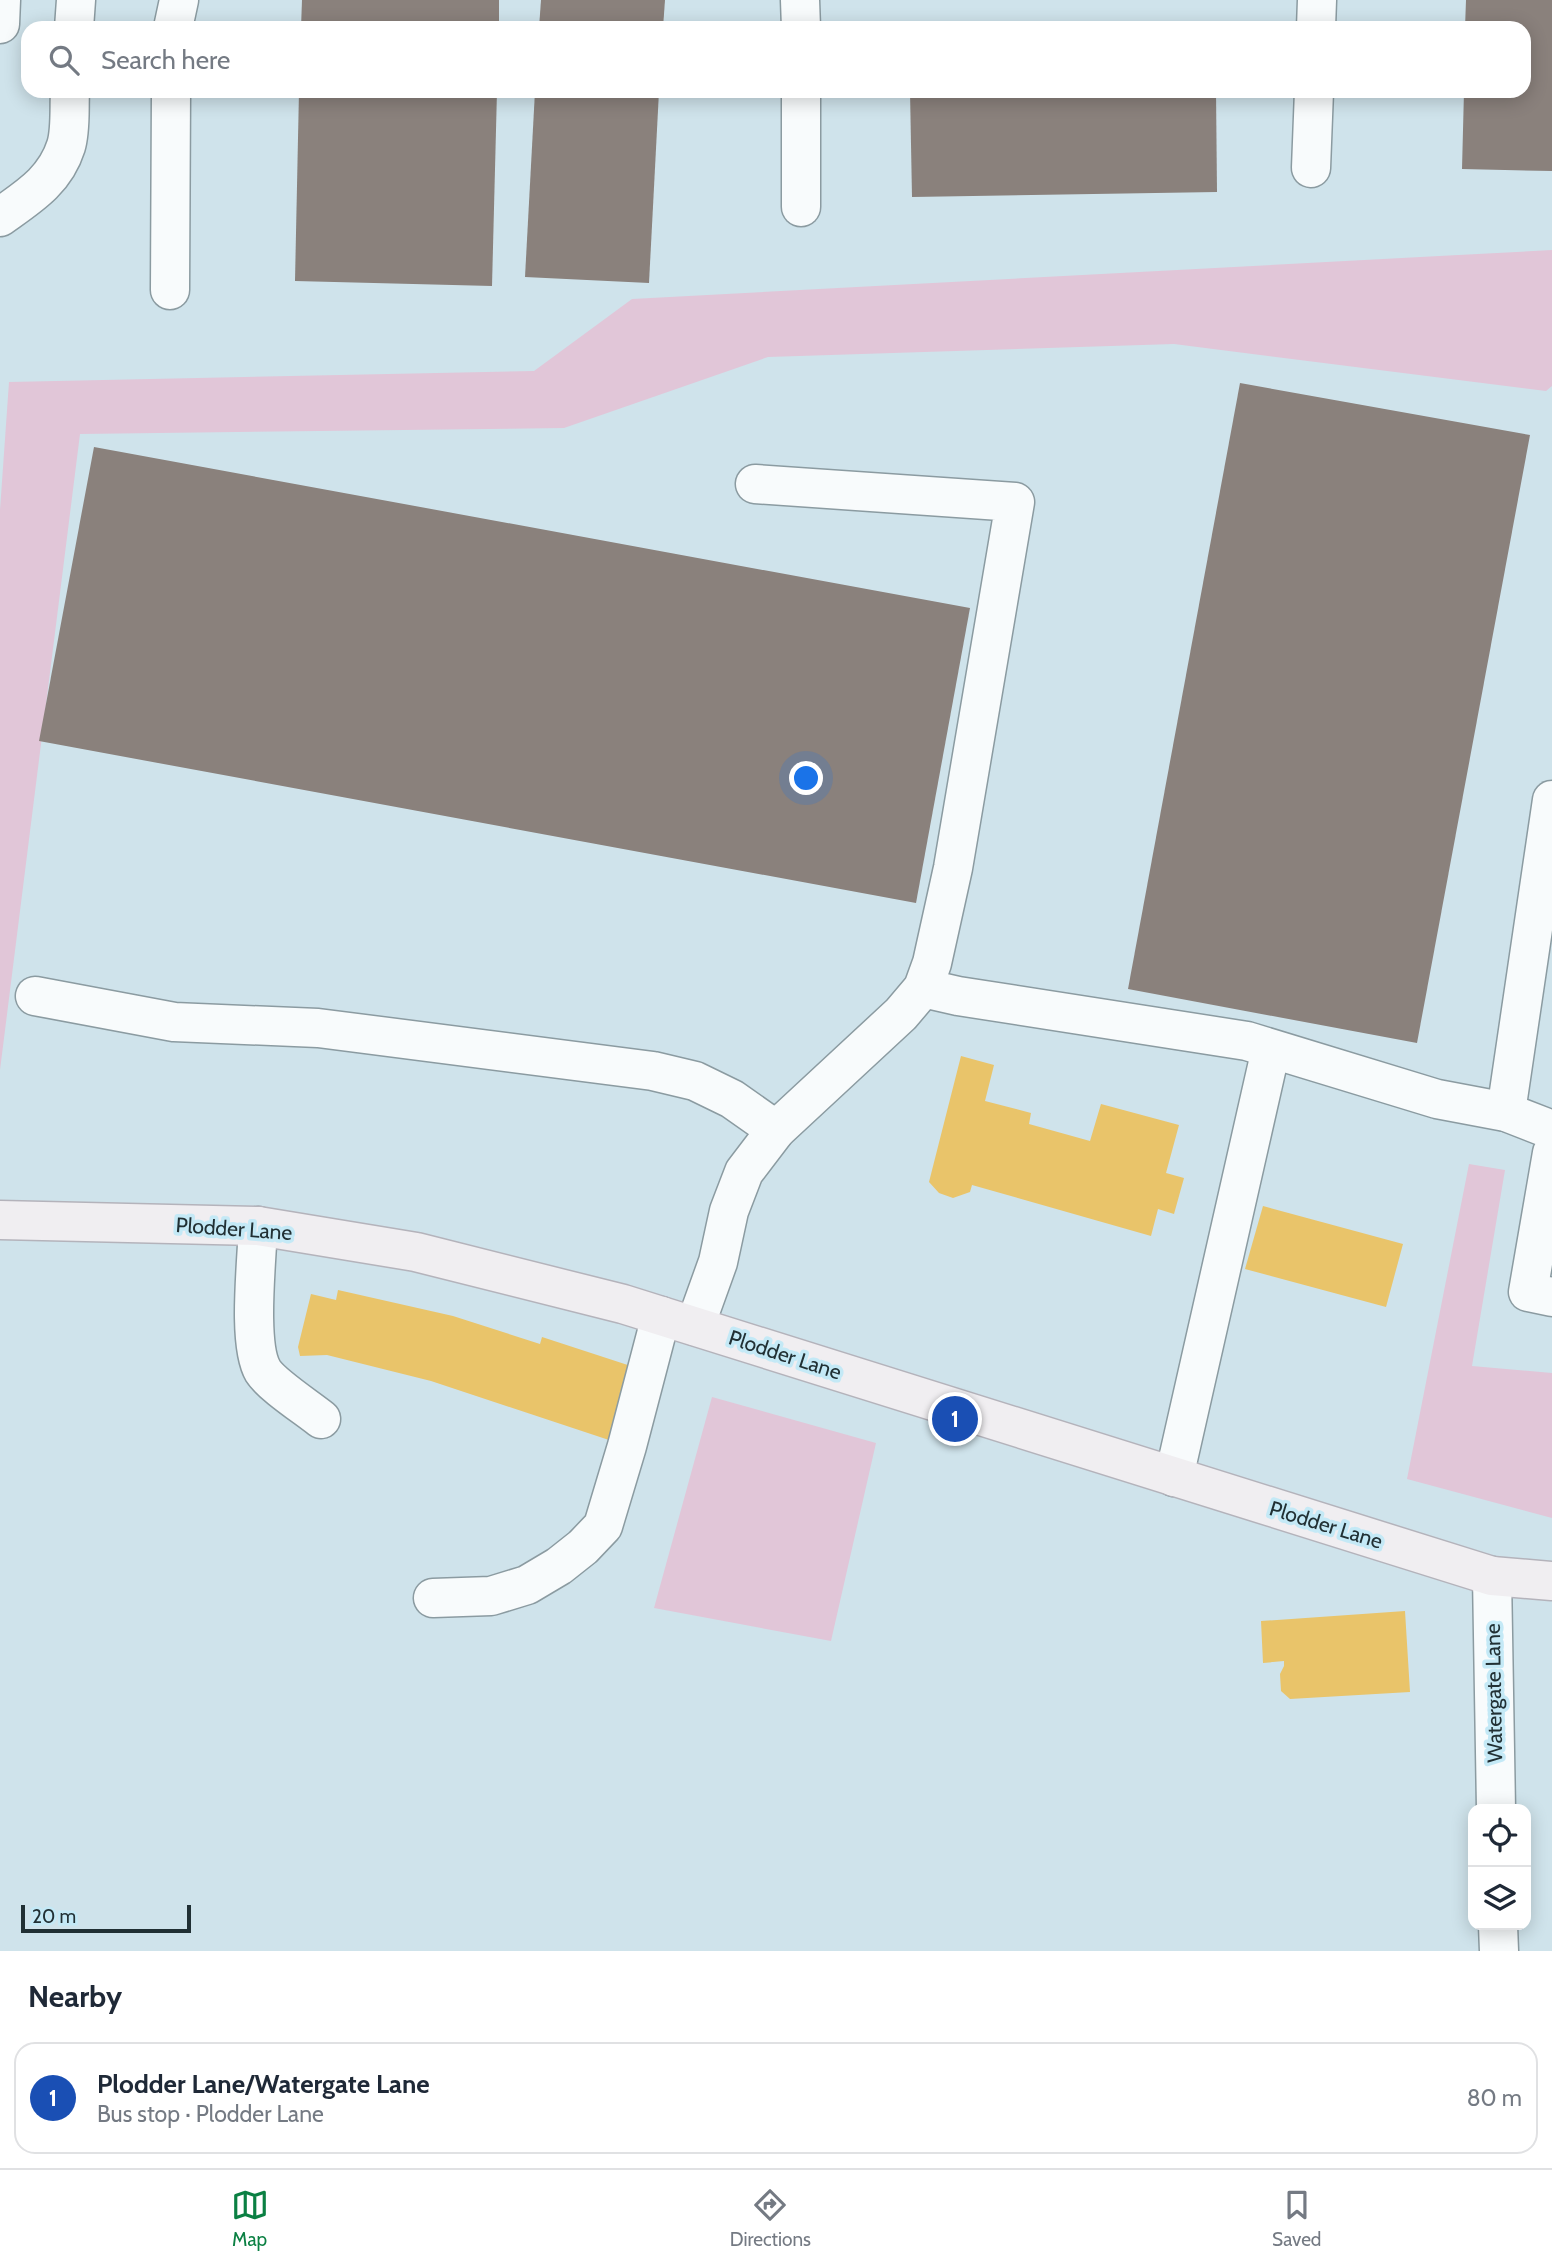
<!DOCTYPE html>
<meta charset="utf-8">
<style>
:root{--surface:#fff;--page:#f2f2f3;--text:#1f2937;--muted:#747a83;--line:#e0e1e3;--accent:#0b8043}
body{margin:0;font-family:Cabin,sans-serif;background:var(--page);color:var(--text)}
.controls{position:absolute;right:21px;bottom:21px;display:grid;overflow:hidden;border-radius:14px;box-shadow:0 4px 18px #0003}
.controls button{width:63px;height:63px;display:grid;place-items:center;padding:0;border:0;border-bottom:2px solid var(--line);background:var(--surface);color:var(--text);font:35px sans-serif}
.scale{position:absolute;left:21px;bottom:18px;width:170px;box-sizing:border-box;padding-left:7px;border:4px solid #213034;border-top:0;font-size:19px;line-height:24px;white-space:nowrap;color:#213034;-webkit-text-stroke:5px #c4e9f6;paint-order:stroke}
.you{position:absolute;left:807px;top:779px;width:24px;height:24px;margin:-18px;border:5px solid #fff;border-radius:50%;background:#1a73e8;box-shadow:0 0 0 10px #1a73e833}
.badge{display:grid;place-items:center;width:46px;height:46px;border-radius:50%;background:var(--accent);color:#fff;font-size:23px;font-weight:700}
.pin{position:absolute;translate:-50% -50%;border:4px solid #fff;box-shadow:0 2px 7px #0006}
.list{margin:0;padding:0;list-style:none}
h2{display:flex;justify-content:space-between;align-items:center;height:91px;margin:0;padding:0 28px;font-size:30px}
h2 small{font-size:23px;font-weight:400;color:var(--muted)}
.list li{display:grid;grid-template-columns:46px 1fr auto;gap:21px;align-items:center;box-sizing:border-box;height:112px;margin:0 14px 14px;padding:0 14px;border:2px solid var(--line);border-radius:21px}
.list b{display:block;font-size:26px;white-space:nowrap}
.list p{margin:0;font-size:23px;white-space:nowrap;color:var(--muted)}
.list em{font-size:23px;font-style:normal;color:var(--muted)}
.icon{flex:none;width:38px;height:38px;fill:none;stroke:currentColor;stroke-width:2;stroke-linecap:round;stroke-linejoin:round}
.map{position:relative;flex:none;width:1552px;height:1951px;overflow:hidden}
.search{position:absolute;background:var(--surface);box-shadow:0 4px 18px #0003;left:21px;right:21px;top:21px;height:77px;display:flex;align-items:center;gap:18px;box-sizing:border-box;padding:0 24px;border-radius:21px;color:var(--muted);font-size:26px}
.sheet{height:217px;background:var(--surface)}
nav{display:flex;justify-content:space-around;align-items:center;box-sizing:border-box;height:98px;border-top:2px solid var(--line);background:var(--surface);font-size:19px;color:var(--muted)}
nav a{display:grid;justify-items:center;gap:4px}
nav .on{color:var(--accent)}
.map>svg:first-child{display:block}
.green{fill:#e1c6d8}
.homes{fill:#e9c46a}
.industry{fill:#8a817c}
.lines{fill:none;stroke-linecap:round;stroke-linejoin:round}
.minor-casing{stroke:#8b9ba1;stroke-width:41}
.major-casing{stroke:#b4b3bb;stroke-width:41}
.minor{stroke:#f8fbfc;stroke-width:38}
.major{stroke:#f0eef1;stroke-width:38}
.labels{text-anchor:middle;stroke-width:7;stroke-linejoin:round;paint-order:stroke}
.street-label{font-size:21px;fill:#213034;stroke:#c4e9f6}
</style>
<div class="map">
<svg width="1552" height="1951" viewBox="0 0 1552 1951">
<rect width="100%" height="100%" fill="#cfe3eb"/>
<!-- green -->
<g class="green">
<polygon points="1552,250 1552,386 1546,391 1174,344 768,357 564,428 80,434 0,1070 0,510 9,382 534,371 632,299"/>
<polygon points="1469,1164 1505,1170 1472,1366 1552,1373 1552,1518 1407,1479"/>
<polygon points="712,1397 876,1443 831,1641 654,1608"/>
</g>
<!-- homes -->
<g class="homes">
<polygon points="961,1056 994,1065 985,1101 1031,1113 1029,1124 1090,1141 1101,1104 1179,1125 1166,1173 1184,1178 1174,1214 1158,1209 1151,1236 972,1185 970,1192 953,1198 939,1193 929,1182"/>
<polygon points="1263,1206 1403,1244 1386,1307 1245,1269"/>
<polygon points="338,1290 453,1316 540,1344 542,1337 640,1369 615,1442 431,1381 327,1355 300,1356 298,1347 311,1294 336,1300"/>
<polygon points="1405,1611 1410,1692 1290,1699 1281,1691 1280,1674 1284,1666 1284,1661 1263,1663 1261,1621"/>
</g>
<!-- industry -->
<g class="industry">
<polygon points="302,0 499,0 499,28 301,28"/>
<polygon points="541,0 665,0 663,28 539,28"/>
<polygon points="1466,0 1552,0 1552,171 1462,169 1464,91 1524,91 1524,28 1465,28"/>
<polygon points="299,91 497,91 492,286 295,281"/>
<polygon points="535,91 659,91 649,283 525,277"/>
<polygon points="910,91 1216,91 1217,192 912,197"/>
<polygon points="1240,383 1530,435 1417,1043 1128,989"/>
<polygon points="94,447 970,608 916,903 39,741"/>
</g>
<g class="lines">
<defs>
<g id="minor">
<polyline points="800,0 801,28"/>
<polyline points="0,24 1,0"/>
<polyline points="74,28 76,0"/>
<polyline points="173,28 179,0"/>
<polyline points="1316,28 1317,0"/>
<polyline points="801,91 801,207"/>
<polyline points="1311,168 1314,91"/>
<path d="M 0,217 C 28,197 55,181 66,146 C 71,130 69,108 70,91"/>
<polyline points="170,290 171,91"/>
<polyline points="923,988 958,996 1247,1041 1437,1099 1506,1112 1552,1130"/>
<polyline points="35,996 174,1022 318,1028 653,1071 695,1081 732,1099 776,1130"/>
<polyline points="1506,1112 1552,800"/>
<polyline points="1552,1153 1528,1292 1552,1297"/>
<path d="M 258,1226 C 257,1260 247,1344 263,1371 C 272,1385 306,1407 321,1419"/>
<polyline points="695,1326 718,1262 729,1211 744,1172 776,1130 901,1014 923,988 932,963 953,868 1015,502 755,484"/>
<polyline points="1174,1477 1271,1049"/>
<polyline points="1492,1576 1496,1809"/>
<polyline points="433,1598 491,1596 527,1585 559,1566 583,1547 603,1526 627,1446 661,1316"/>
<polyline points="1498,1925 1499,1951"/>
</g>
<polyline id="major" points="0,1220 258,1226 416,1252 623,1304 1492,1576 1552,1581"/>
</defs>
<!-- minor casing -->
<use href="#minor" class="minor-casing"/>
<!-- major casing -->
<use href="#major" class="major-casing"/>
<!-- minor -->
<use href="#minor" class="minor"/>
<!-- major -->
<use href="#major" class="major"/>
</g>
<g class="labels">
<!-- street labels -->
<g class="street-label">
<text transform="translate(234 1229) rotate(4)" y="7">Plodder Lane</text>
<text transform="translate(785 1355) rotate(18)" y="7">Plodder Lane</text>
<text transform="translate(1326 1525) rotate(17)" y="7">Plodder Lane</text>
<text transform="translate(1494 1693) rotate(-91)" y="7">Watergate Lane</text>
</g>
</g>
</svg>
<div class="controls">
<button><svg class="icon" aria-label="locate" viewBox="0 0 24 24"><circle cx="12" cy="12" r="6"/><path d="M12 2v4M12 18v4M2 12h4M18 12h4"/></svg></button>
<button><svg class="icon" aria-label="layers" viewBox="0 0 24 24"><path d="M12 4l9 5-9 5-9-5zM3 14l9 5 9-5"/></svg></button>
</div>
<div class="scale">20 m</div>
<div class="you"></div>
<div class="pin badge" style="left:955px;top:1419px;background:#1a4fb4">1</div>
<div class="search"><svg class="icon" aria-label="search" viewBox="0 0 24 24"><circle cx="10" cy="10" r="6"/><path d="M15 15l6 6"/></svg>Search here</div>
</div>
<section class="sheet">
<h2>Nearby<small></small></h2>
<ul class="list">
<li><span class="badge" style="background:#1a4fb4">1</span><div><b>Plodder Lane/Watergate Lane</b><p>Bus stop · Plodder Lane</p></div><em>80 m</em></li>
</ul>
</section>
<nav>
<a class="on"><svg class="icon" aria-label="map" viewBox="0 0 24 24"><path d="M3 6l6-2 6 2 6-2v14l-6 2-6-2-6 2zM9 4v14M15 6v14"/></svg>Map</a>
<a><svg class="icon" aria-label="directions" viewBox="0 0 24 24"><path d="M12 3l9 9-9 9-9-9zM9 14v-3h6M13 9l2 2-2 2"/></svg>Directions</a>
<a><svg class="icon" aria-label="saved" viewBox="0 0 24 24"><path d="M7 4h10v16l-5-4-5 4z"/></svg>Saved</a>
</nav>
